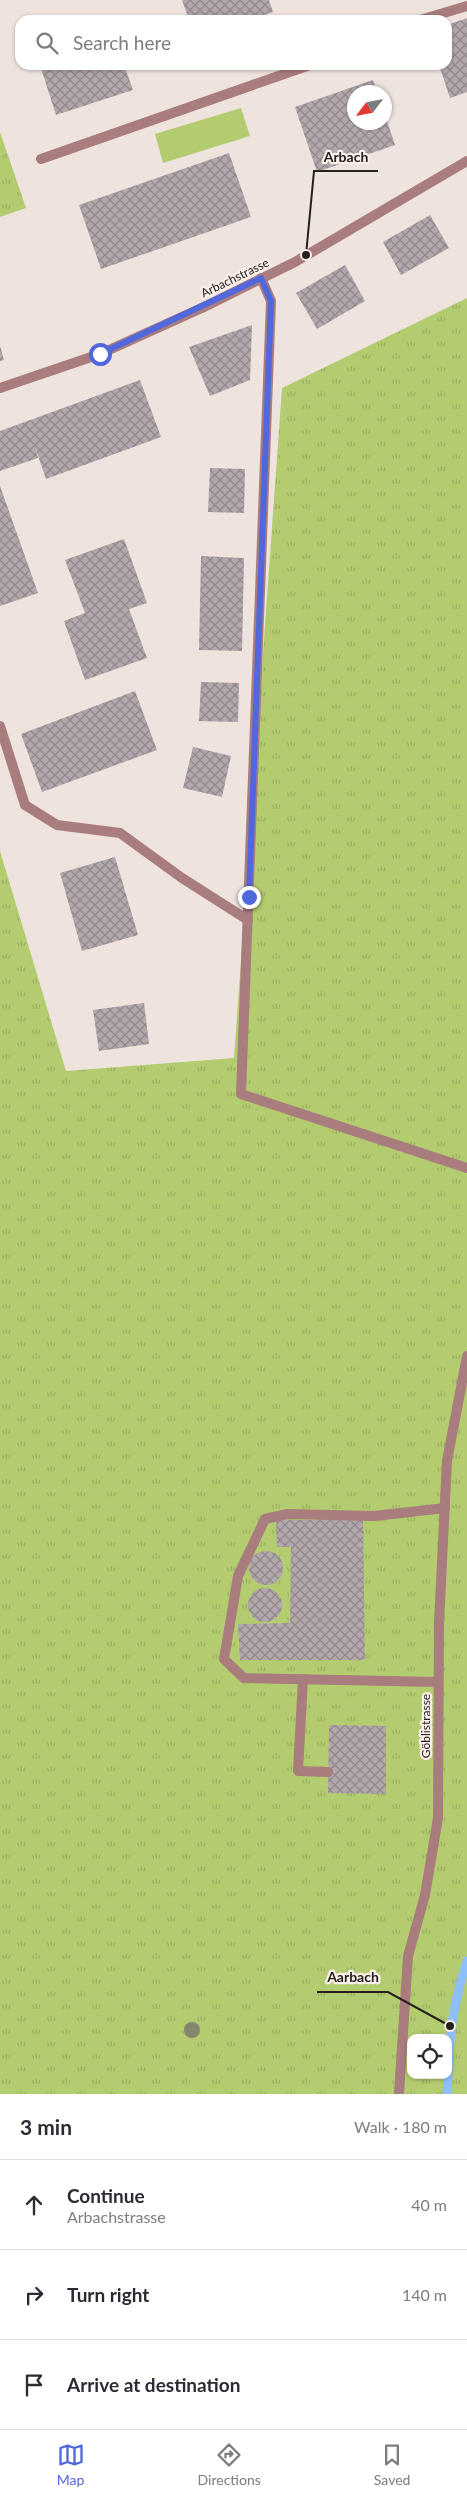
<!DOCTYPE html>
<meta charset="utf-8">
<style>
:root{--surface:#fff;--page:#f2f2f3;--text:#2b2b33;--muted:#7c7c81;--line:#e1e1e2;--accent:#5167dc}
body{margin:0;font-family:Lato,sans-serif;background:var(--page);color:var(--text)}
.controls{position:absolute;right:15px;bottom:15px;display:grid;overflow:hidden;border-radius:10px;box-shadow:0 1px 4px #0004}
.controls button{width:45px;height:45px;display:grid;place-items:center;padding:0;border:0;border-bottom:1px solid var(--line);background:var(--surface);color:var(--text);font:25px sans-serif}
.compass{position:absolute;left:347px;top:85px;width:45px;height:45px;border-radius:50%;background:var(--surface);box-shadow:0 1px 4px #0004;rotate:238deg}
.stop{position:absolute;width:15px;height:15px;margin:-11px;border:4px solid #5167dc;border-radius:50%;background:#fff}
.stop.end{background:#5167dc;border-color:#fff;box-shadow:0 1px 5px #0008}
.list{margin:0;padding:0;list-style:none}
h2{display:flex;justify-content:space-between;align-items:center;height:65px;margin:0;padding:0 20px;font-size:21px}
h2 small{font-size:16px;font-weight:400;color:var(--muted)}
.list li{display:grid;grid-template-columns:32px 1fr auto;gap:15px;align-items:center;box-sizing:border-box;height:90px;padding:0 20px;border-top:1px solid var(--line)}
.list b{display:block;font-size:19px;white-space:nowrap}
.list p{margin:0;font-size:16px;white-space:nowrap;color:var(--muted)}
.list em{font-size:16px;font-style:normal;color:var(--muted)}
.icon{flex:none;width:28px;height:28px;fill:none;stroke:currentColor;stroke-width:2;stroke-linecap:round;stroke-linejoin:round}
.map{position:relative;flex:none;width:467px;height:2094px;overflow:hidden}
.search{position:absolute;background:var(--surface);box-shadow:0 1px 4px #0004;left:15px;right:15px;top:15px;height:55px;display:flex;align-items:center;gap:12px;box-sizing:border-box;padding:0 18px;border-radius:15px;color:var(--muted);font-size:19px}
.sheet{height:335px;background:var(--surface)}
nav{display:flex;justify-content:space-around;align-items:center;box-sizing:border-box;height:70px;border-top:1px solid var(--line);background:var(--surface);font-size:14px;color:var(--muted)}
nav a{display:grid;justify-items:center;gap:2px}
nav .on{color:var(--accent)}
.map>svg:first-child{display:block}
.grass{fill:url(#grass-tufts);fill-rule:evenodd}
.park{fill:#b4cc70}
.lines{fill:none;stroke-linecap:round;stroke-linejoin:round}
.stream{stroke:#8fbffb;stroke-width:9}
.building{fill:url(#building-cross-hatch)}
.service{stroke:#a97c7e;stroke-width:10}
.minor{stroke:#a97c7e;stroke-width:10}
.tree{fill:#86866e}
.route{stroke:#5167dc;stroke-width:6}
.labels{text-anchor:middle;stroke-width:4.5;stroke-linejoin:round;paint-order:stroke}
.street-label{font-size:12px;fill:#24201e;stroke:#fcf0eb}
.leader{fill:none;stroke:#24201e;stroke-width:2}
.callout-dot{fill:#24201e;stroke:#fcf0eb;stroke-width:2}
.callout-label{font-size:14px;text-anchor:middle;font-weight:bold;fill:#24201e;stroke:#fcf0eb;stroke-width:4.5;stroke-linejoin:round;paint-order:stroke}
</style>
<div class="map">
<svg width="467" height="2094" viewBox="0 0 467 2094">
<defs>
<pattern id="grass-tufts" width="24" height="20" patternUnits="userSpaceOnUse" patternTransform="scale(1.25)"><rect width="24" height="20" fill="#b4cc70"/><path d="M3 7l-1-3M5 7V3M7 7l1-3M15 17l-1-3M17 17v-4M19 17l1-3" fill="none" stroke="#9baf61"/></pattern>
<pattern id="building-cross-hatch" width="8" height="8" patternUnits="userSpaceOnUse" patternTransform="scale(1.25)"><rect width="8" height="8" fill="#b1a7ac"/><path d="M0 0l8 8M0 8l8-8" fill="none" stroke="#90888b"/></pattern>
</defs>
<rect width="100%" height="100%" fill="#efe3de"/>
<!-- grass -->
<g class="grass">
<polygon points="0,132 26,208 0,217"/>
<path d="M 467,298 L 467,2094 L 0,2094 L 0,851 L 66,1071 L 234,1058 L 282,388 ZM 411,2038 L 448,2038 L 448,2075 L 411,2075 Z"/>
</g>
<!-- park -->
<polygon class="park" points="241,108 250,136 163,163 155,134"/>
<g class="lines">
<!-- stream -->
<g class="stream">
<path d="M 448,2071 C 450,2029 454,2001 467,1961"/>
<polyline points="447,2094 448,2075"/>
</g>
</g>
<!-- building -->
<g class="building">
<polygon points="182,0 269,0 273,12 249,20 189,20"/>
<polygon points="467,18 467,92 450,98 439,65 447,65 447,25"/>
<polygon points="40,65 124,65 133,90 56,115"/>
<polygon points="373,80 377,92 354,92 354,122 384,122 385,115 395,145 317,172 295,107"/>
<polygon points="229,153 251,217 101,269 79,205"/>
<polygon points="430,215 449,248 401,275 383,242"/>
<polygon points="345,265 365,301 317,329 296,293"/>
<polygon points="252,325 250,380 210,396 189,347"/>
<polygon points="0,346 4,360 0,361"/>
<polygon points="140,380 161,437 46,479 35,447 38,458 0,471 0,431"/>
<polygon points="210,468 245,469 244,513 208,512"/>
<polygon points="0,486 38,593 0,606"/>
<polygon points="124,539 147,603 129,609 147,658 85,680 64,621 85,613 65,560"/>
<polygon points="201,556 244,558 242,651 199,650"/>
<polygon points="201,682 239,683 238,722 199,721"/>
<polygon points="135,691 157,750 42,792 21,734"/>
<polygon points="193,747 231,756 222,797 183,788"/>
<polygon points="115,857 138,935 82,951 60,873"/>
<polygon points="144,1003 149,1044 99,1051 93,1010"/>
<polygon points="276,1520 363,1520 365,1660 240,1660 238,1624 290,1623 291,1547 277,1547"/>
<circle cx="266" cy="1568" r="17"/>
<circle cx="265" cy="1605" r="17"/>
<polygon points="329,1725 386,1726 386,1794 328,1793"/>
</g>
<g class="lines">
<!-- service -->
<g class="service">
<polyline points="420,20 467,6"/>
<polyline points="41,159 310,65"/>
<polyline points="261,278 271,301 241,1094 467,1168"/>
<polyline points="25,805 57,825 120,833 182,878 248,920"/>
<polyline points="303,1679 298,1771 328,1772"/>
<polyline points="438,1682 244,1678 224,1659 238,1576 265,1519 287,1514 374,1516 445,1508"/>
</g>
<!-- minor -->
<g class="minor">
<polyline points="0,388 100,354 204,307 295,262 467,161"/>
<polyline points="0,726 25,805"/>
<polyline points="399,2094 408,1956 425,1895 438,1818 439,1623 447,1461 467,1356"/>
</g>
</g>
<!-- trees -->
<circle class="tree" cx="192" cy="2030" r="8"/>
<g class="lines">
<!-- route -->
<polyline class="route" points="100,354 261,278 271,301 249,897"/>
</g>
<g class="labels">
<!-- street labels -->
<g class="street-label">
<text transform="translate(235 278) rotate(-26)" y="4">Arbachstrasse</text>
<text transform="translate(426 1726) rotate(-90)" y="4">Göblistrasse</text>
</g>
</g>
<!-- callouts -->
<path class="leader" d="M306 255L314 171H378M450 2026L388 1992H317"/>
<g class="callout-dot">
<circle cx="306" cy="255" r="5"/>
<circle cx="450" cy="2026" r="5"/>
</g>
<g class="callout-label">
<text x="346" y="162">Arbach</text>
<text x="353" y="1982">Aarbach</text>
</g>
</svg>
<div class="controls">
<button><svg class="icon" aria-label="locate" viewBox="0 0 24 24"><circle cx="12" cy="12" r="6"/><path d="M12 2v4M12 18v4M2 12h4M18 12h4"/></svg></button>
</div>
<svg class="compass" viewBox="-18 -18 36 36"><path d="M0-13l5 13h-10z" fill="#e53935"/><path d="M0 13l5-13h-10z" fill="#7c7c81"/></svg>
<div class="stop" style="left:100px;top:354px"></div>
<div class="stop end" style="left:249px;top:897px"></div>
<div class="search"><svg class="icon" aria-label="search" viewBox="0 0 24 24"><circle cx="10" cy="10" r="6"/><path d="M15 15l6 6"/></svg>Search here</div>
</div>
<section class="sheet">
<h2>3 min<small>Walk · 180 m</small></h2>
<ul class="list">
<li><svg class="icon" aria-label="ahead" viewBox="0 0 24 24"><path d="M12 20V5M6 11l6-6 6 6"/></svg><div><b>Continue</b><p>Arbachstrasse</p></div><em>40 m</em></li>
<li><svg class="icon" aria-label="right" viewBox="0 0 24 24"><path d="M7 20v-9h11M14 6l5 5-5 5"/></svg><div><b>Turn right</b></div><em>140 m</em></li>
<li><svg class="icon" aria-label="arrive" viewBox="0 0 24 24"><path d="M6 21V4h12l-3 4 3 4H6"/></svg><div><b>Arrive at destination</b></div></li>
</ul>
</section>
<nav>
<a class="on"><svg class="icon" aria-label="map" viewBox="0 0 24 24"><path d="M3 6l6-2 6 2 6-2v14l-6 2-6-2-6 2zM9 4v14M15 6v14"/></svg>Map</a>
<a><svg class="icon" aria-label="directions" viewBox="0 0 24 24"><path d="M12 3l9 9-9 9-9-9zM9 14v-3h6M13 9l2 2-2 2"/></svg>Directions</a>
<a><svg class="icon" aria-label="saved" viewBox="0 0 24 24"><path d="M7 4h10v16l-5-4-5 4z"/></svg>Saved</a>
</nav>
